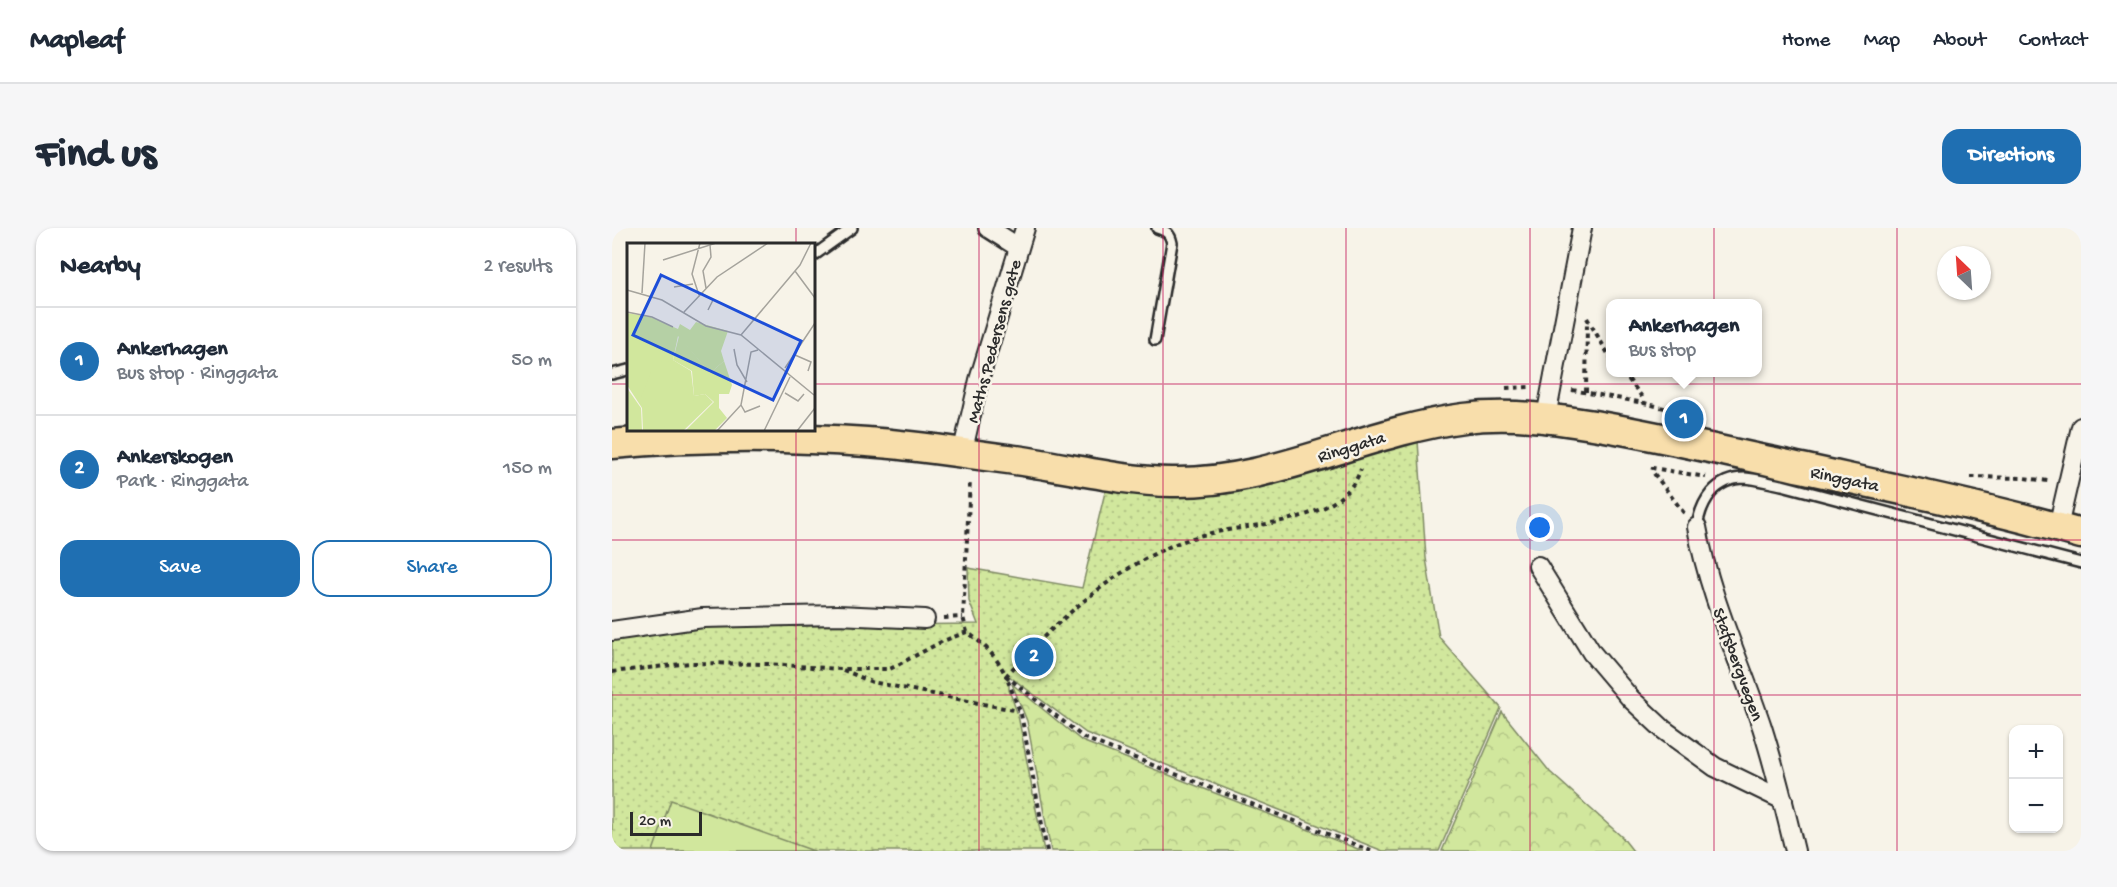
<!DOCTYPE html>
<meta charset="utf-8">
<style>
:root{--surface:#fff;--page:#f6f6f7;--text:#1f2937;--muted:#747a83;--line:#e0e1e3;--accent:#1f6fb2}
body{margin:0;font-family:"Gochi Hand",sans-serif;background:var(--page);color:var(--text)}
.controls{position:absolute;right:18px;bottom:18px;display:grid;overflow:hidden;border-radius:12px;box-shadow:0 2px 4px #0004}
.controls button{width:54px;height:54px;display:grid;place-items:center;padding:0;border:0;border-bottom:2px solid var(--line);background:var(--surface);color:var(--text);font:30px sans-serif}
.compass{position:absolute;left:1325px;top:18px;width:54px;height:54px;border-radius:50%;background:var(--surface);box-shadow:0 2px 4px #0004;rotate:335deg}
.scale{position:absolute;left:18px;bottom:15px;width:72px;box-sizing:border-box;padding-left:6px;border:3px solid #2b2b2b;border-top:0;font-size:16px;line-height:21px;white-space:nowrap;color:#2b2b2b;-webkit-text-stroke:4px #f7f3e8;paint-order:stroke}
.you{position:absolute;left:928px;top:300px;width:21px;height:21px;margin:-15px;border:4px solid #fff;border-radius:50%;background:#1a73e8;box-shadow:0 0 0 9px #1a73e833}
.badge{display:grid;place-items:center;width:39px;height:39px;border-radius:50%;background:var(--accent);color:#fff;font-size:20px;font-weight:700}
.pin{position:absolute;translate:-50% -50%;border:3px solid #fff;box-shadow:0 2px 6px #0006}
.popup{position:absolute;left:994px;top:71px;width:156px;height:78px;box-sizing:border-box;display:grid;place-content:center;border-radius:12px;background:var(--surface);filter:drop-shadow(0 2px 4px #0005);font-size:20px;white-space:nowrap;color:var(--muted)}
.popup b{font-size:22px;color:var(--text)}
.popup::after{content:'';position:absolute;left:50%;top:100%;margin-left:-12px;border:12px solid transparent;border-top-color:var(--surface)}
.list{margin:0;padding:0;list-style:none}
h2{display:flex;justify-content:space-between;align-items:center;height:78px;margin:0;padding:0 24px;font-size:26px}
h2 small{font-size:20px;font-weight:400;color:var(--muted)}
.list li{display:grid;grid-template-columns:39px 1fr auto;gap:18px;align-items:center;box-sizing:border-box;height:108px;padding:0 24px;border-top:2px solid var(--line)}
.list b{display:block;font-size:22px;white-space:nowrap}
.list p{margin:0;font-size:20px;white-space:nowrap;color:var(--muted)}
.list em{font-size:20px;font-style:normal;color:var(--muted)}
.actions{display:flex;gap:12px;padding:18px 24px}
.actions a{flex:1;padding:14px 0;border:2px solid var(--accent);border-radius:18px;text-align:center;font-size:21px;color:var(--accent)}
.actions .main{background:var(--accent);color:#fff}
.map{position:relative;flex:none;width:1469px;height:623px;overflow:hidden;border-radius:18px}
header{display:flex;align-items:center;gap:36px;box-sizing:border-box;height:84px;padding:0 30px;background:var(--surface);border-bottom:2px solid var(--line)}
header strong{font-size:28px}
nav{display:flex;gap:33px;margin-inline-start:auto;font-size:21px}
.intro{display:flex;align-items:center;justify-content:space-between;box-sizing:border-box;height:144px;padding:0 36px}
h1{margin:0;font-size:42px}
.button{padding:15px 27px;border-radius:18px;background:var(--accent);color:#fff;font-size:21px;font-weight:700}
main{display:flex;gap:36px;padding:0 36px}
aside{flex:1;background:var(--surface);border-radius:18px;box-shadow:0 2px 4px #0004}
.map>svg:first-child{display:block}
.grass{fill:url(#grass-dots);stroke:#7e8964;stroke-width:1.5}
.forest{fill:url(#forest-crowns);stroke:#7e8964;stroke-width:1.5}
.garden{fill:#d1e79d;stroke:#7e8964;stroke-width:1.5}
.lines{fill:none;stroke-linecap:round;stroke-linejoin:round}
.service-casing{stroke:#2b2b2b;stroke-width:14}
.minor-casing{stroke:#2b2b2b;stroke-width:22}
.primary-casing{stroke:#2b2b2b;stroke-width:33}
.path{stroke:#2b2b2b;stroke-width:4;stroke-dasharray:4.5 4.5;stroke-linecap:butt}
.service{stroke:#f7f3e8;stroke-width:9}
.minor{stroke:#f7f3e8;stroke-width:18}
.primary{stroke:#f8deab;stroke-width:28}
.grid{fill:none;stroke:#c2185b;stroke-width:1.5;stroke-opacity:0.55}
.labels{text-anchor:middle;stroke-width:5;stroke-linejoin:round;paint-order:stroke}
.street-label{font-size:18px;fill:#2b2b2b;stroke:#f7f3e8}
.inset-road{fill:none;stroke:#a5a39c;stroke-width:1.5}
.view{fill:#1d4ed8;fill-opacity:0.15;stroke:#1d4ed8;stroke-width:3}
.inset-edge{fill:none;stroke:#2b2b2b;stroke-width:3}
</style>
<header>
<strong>Mapleaf</strong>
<nav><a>Home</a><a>Map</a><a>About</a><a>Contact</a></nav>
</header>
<div class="intro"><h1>Find us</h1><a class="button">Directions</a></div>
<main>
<aside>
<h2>Nearby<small>2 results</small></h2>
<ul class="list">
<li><span class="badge">1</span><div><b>Ankerhagen</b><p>Bus stop · Ringgata</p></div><em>50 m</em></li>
<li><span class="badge">2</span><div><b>Ankerskogen</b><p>Park · Ringgata</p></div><em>150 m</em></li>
</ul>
<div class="actions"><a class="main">Save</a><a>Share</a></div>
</aside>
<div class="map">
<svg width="1469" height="623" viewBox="0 0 1469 623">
<defs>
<pattern id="grass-dots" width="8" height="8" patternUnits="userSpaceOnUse" patternTransform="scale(1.5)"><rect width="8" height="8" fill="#d1e79d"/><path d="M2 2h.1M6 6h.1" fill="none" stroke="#b4c687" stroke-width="1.8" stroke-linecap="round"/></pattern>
<pattern id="forest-crowns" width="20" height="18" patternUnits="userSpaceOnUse" patternTransform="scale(1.5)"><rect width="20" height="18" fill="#d1e79d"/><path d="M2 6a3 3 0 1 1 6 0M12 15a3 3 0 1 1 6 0" fill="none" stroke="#b4c687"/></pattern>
</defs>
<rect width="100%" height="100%" fill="#f7f3e8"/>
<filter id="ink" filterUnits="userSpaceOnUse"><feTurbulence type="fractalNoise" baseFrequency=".0167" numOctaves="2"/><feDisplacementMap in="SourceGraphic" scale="12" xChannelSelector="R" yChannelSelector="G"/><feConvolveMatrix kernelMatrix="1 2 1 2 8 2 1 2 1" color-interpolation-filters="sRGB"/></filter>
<g filter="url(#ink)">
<!-- grass -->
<polygon class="grass" points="806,213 814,330 827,409 889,480 827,623 771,623 474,505 397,448 397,462 406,487 432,623 0,623 0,411 83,399 366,396 357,373 356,340 470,360 494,260 562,268 632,261"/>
<!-- forest -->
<g class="forest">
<polygon points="400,456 470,513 751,623 439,623 415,493"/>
<polygon points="890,484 938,544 1010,609 1021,623 830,623"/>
</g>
<!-- garden -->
<polygon class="garden" points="59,572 202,623 41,623"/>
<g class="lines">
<defs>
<g id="service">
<polyline points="201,28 240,0"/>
<path d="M 543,112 L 560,15 C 558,5 554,3 545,0"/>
<polyline points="0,146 16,142"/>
<path d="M 1085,299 C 1089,273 1103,250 1133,250 C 1145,251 1158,255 1170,257 L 1469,335"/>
</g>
<g id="minor">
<polyline points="376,0 406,19"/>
<polyline points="934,189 970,0"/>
<polyline points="350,226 367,152 413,0"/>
<path d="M 1085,299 C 1097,368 1128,433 1150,499 C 1163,540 1173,581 1183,623"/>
<polyline points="1446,299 1469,199"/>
<polyline points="926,338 980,425 1019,471 1052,502 1103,539 1171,572"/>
<polyline points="0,403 91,390 226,387 313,391"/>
</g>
<path id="primary" d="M 0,216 C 85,208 170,208 255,214 C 302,217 349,225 396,231 C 451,238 505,253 560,254 C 661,256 752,203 852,190 C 900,184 946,191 993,199 C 1050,209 1106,222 1162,234 C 1265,257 1368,277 1469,306"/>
</defs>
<!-- service casing -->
<use href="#service" class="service-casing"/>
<!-- minor casing -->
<use href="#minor" class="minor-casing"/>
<!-- primary casing -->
<use href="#primary" class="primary-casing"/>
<!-- path -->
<g class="path">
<polyline points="975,90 998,129"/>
<polyline points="1011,144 1030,169 1032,175"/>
<polyline points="894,160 919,159"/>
<polyline points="960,162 1032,175 1080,187"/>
<polyline points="974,164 975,96"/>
<polyline points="1359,249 1412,250 1436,253"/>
<polyline points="1072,285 1040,243 1041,240 1094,249"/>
<polyline points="332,390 351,389"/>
<polyline points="355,404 351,389 358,252"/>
<polyline points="231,442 260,454 407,483"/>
<path d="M 0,444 L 79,435 L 156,436 L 228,441 L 278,441 L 331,413 L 355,404 C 372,416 385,429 394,448 L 472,510 L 759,623"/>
<path d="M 435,623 L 409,486 L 394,448 C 444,393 513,329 587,308 C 636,294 728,299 749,241"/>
</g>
<!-- service -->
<use href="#service" class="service"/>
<!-- minor -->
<use href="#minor" class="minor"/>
<!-- primary -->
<use href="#primary" class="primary"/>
</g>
</g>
<!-- grid -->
<path class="grid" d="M 184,0 L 184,16M 367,0 L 367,623M 551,0 L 551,623M 734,0 L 734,623M 918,0 L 918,623M 1102,0 L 1102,623M 1285,0 L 1285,623M 0,156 L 16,156M 201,156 L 1469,156M 184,201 L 184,623M 0,312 L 1469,312M 0,467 L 1469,467"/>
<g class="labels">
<!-- street labels -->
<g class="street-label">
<text transform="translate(381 113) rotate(-75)" y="6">Maths Pedersens gate</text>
<text transform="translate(739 218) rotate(-17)" y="6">Ringgata</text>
<text transform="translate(1233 250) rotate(12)" y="6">Ringgata</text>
<text transform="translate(1127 436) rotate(70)" y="6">Stafsbergvegen</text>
</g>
</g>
<!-- overview -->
<g transform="translate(15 15)">
<rect width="188" height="188" fill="#f7f3e8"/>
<path d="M 0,70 L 24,74 L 51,86 L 53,81 L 63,87 L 69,79 L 101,88 L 94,108 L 97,118 L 83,130 L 51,93 L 46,117 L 64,128 L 67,153 L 78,151 L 86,159 L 57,187 L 16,187 L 15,165 L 0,142 Z" fill="#d1e79d"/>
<path d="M 52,93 L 83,130 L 97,118 L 105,142 L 102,151 L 92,151 L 92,165 L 100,175 L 88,187 L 59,187 L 87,159 L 78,151 L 67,153 L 65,128 L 46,117 ZM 35,118 L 41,118 L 44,127 L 18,156 L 14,154 L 24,129 ZM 0,145 L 14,165 L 15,187 L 0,187 Z" fill="#d1e79d"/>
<path d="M 14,89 L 33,108 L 22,119 L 3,100 ZM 50,138 L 67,158 L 38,184 L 21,163 Z" fill="#d1e79d"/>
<path class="inset-road" d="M 36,17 L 89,0M 168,28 L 188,55M 47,44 L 66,41M 79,45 L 76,28 L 84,14 L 83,2M 0,47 L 35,57 L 79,83 L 114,92 L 187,152M 15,50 L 18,0M 74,50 L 86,57 L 81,67M 72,52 L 65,31 L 73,0M 0,69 L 25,74 L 46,84M 57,69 L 90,34 L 141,0M 114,92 L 173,22 L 184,0M 107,106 L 110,122 L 120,139M 168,112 L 184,119 L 181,128M 158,125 L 188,80M 158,150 L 171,158 L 177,151M 114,162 L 118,169 L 133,163M 90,188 L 114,162 L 124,109 L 131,107M 137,188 L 163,134M 170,188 L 188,165"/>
<path class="view" d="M 34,32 L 174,98 L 146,157 L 6,92 Z"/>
<rect width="188" height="188" class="inset-edge"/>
</g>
</svg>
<div class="controls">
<button>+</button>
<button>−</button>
</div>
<svg class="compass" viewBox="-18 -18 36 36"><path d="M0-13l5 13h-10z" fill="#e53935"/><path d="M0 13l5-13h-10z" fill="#747a83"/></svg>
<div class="scale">20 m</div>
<div class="you"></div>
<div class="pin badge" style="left:1072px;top:191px">1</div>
<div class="popup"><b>Ankerhagen</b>Bus stop</div>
<div class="pin badge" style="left:422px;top:429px">2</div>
</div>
</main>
